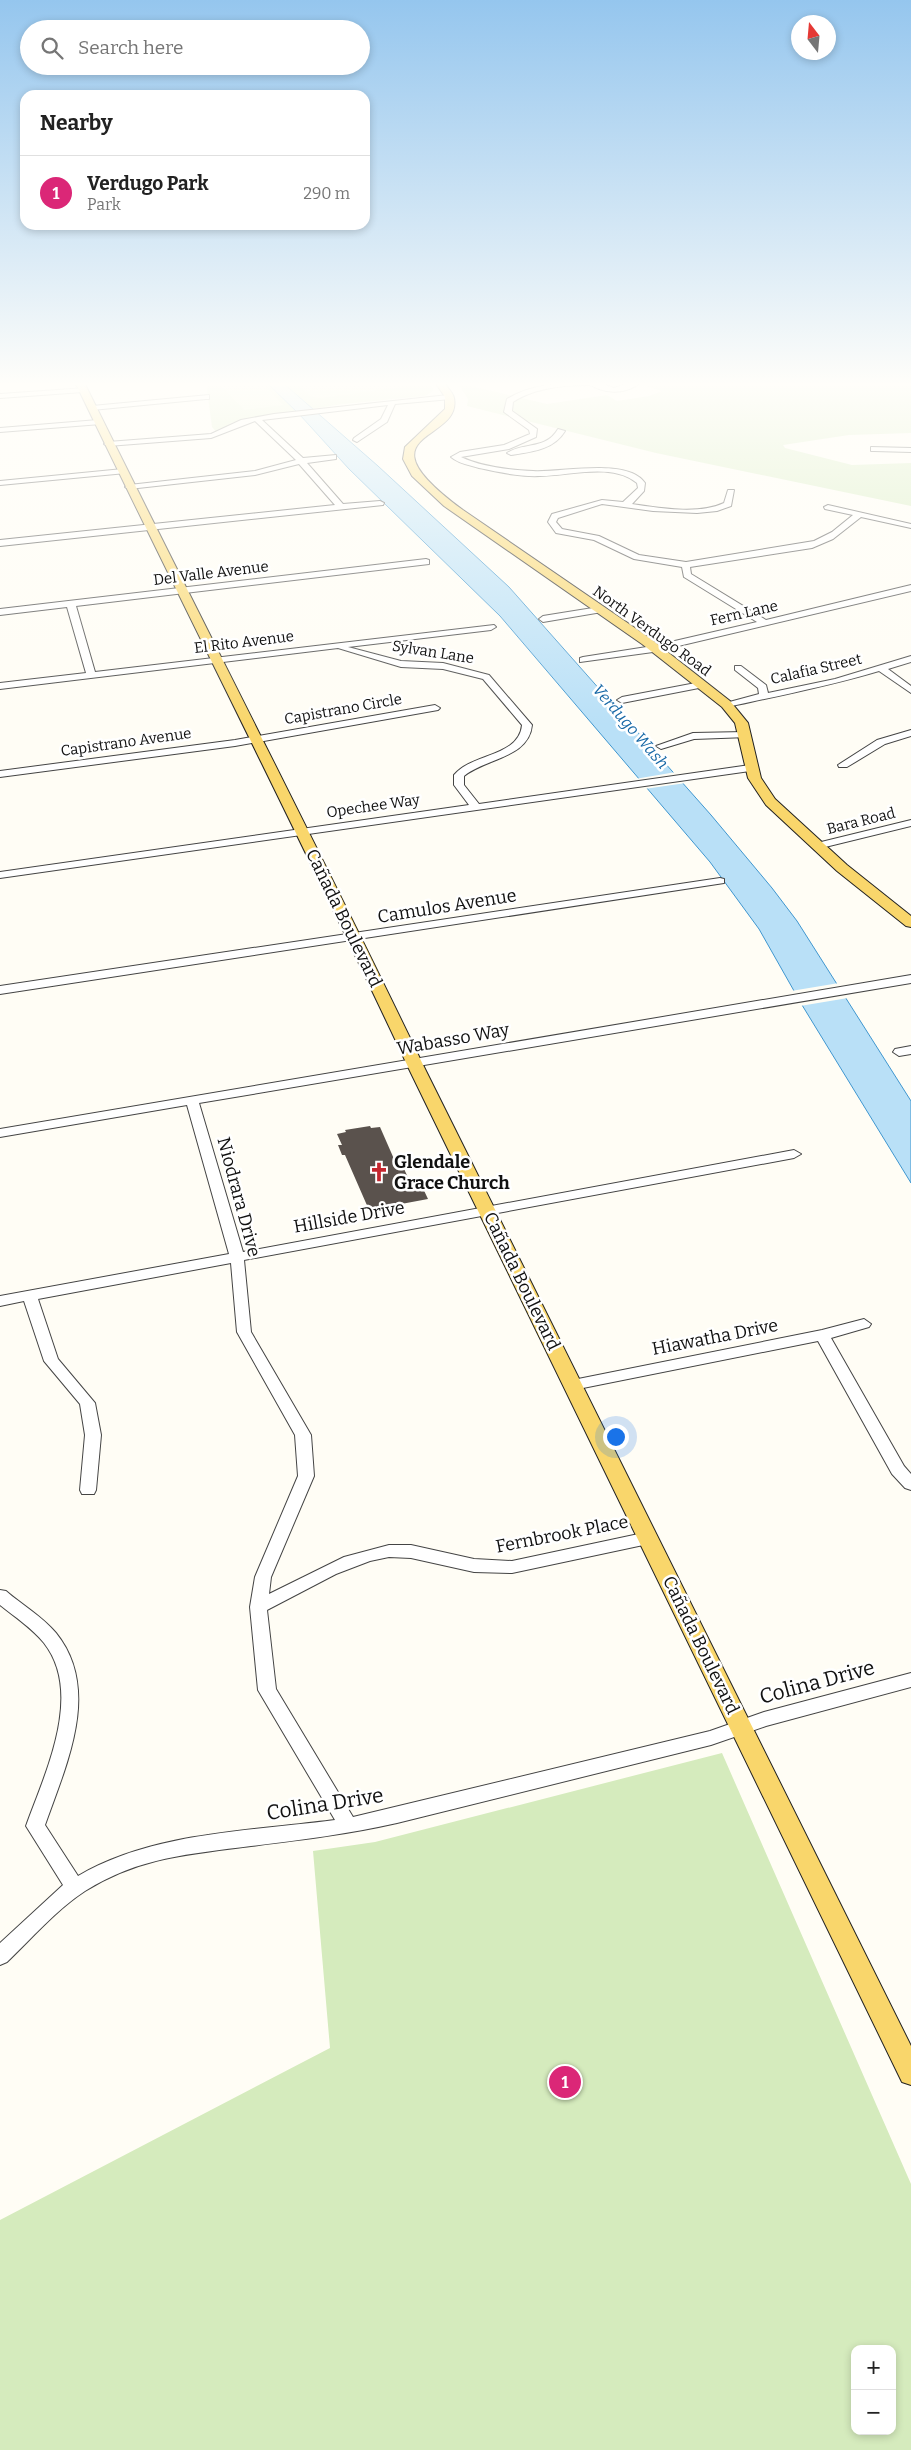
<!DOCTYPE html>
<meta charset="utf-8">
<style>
:root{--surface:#fff;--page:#f6f6f6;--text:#222;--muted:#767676;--line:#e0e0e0;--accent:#db2777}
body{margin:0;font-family:Bitter,serif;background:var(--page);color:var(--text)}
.controls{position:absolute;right:15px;bottom:15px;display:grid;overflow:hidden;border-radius:10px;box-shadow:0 2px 8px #0003}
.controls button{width:45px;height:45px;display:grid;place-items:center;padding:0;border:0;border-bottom:1px solid var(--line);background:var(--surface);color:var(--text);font:25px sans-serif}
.compass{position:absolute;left:791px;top:15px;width:45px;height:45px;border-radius:50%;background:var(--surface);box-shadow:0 2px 8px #0003;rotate:344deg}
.you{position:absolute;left:615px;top:1436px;width:18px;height:18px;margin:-12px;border:4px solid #fff;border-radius:50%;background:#1a73e8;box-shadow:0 0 0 8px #1a73e833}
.badge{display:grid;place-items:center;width:32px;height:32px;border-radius:50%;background:var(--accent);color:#fff;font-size:16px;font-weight:700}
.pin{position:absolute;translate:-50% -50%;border:2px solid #fff;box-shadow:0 1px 5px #0006}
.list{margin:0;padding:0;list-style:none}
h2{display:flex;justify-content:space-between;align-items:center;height:65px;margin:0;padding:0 20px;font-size:21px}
h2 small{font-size:16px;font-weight:400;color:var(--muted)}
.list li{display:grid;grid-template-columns:32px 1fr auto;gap:15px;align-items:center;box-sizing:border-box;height:75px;padding:0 20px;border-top:1px solid var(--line)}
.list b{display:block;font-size:19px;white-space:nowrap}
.list p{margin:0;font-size:16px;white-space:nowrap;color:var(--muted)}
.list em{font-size:16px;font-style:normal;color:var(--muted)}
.icon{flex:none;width:28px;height:28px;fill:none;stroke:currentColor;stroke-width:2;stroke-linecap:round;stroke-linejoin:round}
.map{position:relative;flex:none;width:911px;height:2450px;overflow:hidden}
.search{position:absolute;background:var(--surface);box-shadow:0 2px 8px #0003;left:20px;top:20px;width:350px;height:55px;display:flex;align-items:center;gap:12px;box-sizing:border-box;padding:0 18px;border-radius:28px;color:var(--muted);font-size:19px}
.panel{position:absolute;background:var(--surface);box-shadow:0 2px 8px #0003;left:20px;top:90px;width:350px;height:140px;border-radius:15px}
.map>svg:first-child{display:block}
.green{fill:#d5ebbd;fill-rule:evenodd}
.pitch{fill:#e6f2cf}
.water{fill:#b9e0f7;stroke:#3f96cf}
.pier{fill:#fffdf5}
.building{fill:#5a524d}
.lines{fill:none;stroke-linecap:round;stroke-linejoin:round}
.minor-casing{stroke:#444;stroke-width:2}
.major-casing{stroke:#222;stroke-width:2}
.minor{fill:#fff;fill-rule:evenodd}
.major{fill:#f9d66b;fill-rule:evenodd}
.labels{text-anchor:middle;stroke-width:5;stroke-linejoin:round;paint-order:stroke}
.far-street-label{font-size:15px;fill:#111;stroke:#fff}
.far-water-label{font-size:16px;font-style:italic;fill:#1768a6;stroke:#fff}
.street-label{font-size:18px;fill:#111;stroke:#fff}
.poi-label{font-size:18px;font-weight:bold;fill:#111;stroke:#fff;text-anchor:start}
.near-street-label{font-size:21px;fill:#111;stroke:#fff}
</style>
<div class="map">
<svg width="911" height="2450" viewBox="0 0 911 2450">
<rect width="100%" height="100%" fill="#fffdf5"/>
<!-- green -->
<g class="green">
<polygon points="206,382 427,382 433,387 433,391 425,396 343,404 242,420 231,423 217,433 212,427"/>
<polygon points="631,382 911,382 911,433 849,435 783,445 785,448 852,465 911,463 911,506 656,453 467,406 468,399 458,383 547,404 607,395 617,401 649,396 662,391"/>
<path d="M 722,1753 L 911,2184 L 911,2450 L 0,2450 L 0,2220 L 330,2048 L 313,1851 L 375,1842 ZM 855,2349 L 892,2349 L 892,2431 L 855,2431 Z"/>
</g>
<!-- pitch -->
<g class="pitch">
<polygon points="229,382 261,382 283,405 244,410 219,383"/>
<polygon points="297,382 395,382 402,387 320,398 310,396"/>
</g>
<!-- water -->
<polygon class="water" points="266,382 282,382 378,466 509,587 711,815 772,888 797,921 911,1101 911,1183 802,1005 759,929 710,862 500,616 349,469 300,415"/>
<!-- pier -->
<g class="pier">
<polygon points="676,772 686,783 644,789 635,779"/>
<polygon points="839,983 848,998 800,1006 791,991"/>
</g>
<!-- building -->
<polygon class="building" points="370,1126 371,1128 380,1127 394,1159 399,1158 411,1184 420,1182 428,1199 369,1210 345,1155 342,1155 338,1145 342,1145 337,1134 346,1132 345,1130"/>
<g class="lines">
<defs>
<g id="minor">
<path d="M 575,382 L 597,382 L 614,388 L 632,382 L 640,383 C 629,392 613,394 599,389 C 596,388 592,385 589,385 C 564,385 534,388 513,402 L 512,411 L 537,429 L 536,437 L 509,449 L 461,457 C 482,467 510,470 533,471 C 559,473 628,457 645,483 L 644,491 L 632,504 C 660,508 698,515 724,503 L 728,490 L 734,490 L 731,506 L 717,511 L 697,513 L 653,511 L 602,504 L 558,518 L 556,522 L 562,529 L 599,536 L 639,555 L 686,562 L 814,541 L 832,532 L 853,515 L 825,509 L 824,507 L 828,505 L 911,524 L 911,528 L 861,517 L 833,539 L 812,548 L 690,567 L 691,574 L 766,620 L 911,585 L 911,591 L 653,652 L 580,662 L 580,658 L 583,657 L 653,646 L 757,622 L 684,577 L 682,567 L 634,559 L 594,540 L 556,533 L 548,522 L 552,514 L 602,500 L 623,502 L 638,488 L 637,483 C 612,462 569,476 540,476 C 520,477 499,472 479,468 C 470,465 459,464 451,457 L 460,452 L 504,445 L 530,434 L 529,430 L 504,412 L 507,399 C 528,386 551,384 575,382 Z"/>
<polygon points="86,388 87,390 83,392 0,398 0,394"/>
<polygon points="209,395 209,399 206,399 92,410 88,408 92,406"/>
<polygon points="448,395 451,395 451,399 395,404 387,422 357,442 353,440 354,438 381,419 388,405 262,420 303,458 336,455 336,459 307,463 343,504 380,501 384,503 383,505 0,546 0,540 335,505 299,464 255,475 129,489 125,487 129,485 255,471 296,460 255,421 211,438 108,446 104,444 108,442 211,434 241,420 274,414"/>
<polygon points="98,420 101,420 101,424 0,432 0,428"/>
<path d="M 558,429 L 565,431 C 554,450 530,452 511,455 L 507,453 C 524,442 546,450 558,429 Z"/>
<polygon points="871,447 911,448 911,452 874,451 871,451"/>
<polygon points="123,469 126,469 126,473 0,485 0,481"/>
<path d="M 426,559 L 429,560 L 429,564 L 76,606 L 95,672 L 494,625 L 496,627 L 491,630 L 348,647 L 401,661 L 443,663 L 489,675 L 532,725 C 529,758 486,758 464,776 L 464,785 L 479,804 L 750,765 L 755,768 L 750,771 L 0,878 L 0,872 L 469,805 L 454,785 L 454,775 C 472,753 519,757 522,725 L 483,679 L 443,669 L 401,667 L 338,648 L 0,689 L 0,683 L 86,673 L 67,607 L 0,615 L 0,609 Z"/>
<polygon points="599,607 602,608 602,612 543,622 539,619 543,616"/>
<path d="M 911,656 L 911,662 L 888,669 L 911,686 L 911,693 L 879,671 C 829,686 778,696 727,707 L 722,704 L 759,694 L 758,688 L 735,670 L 735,666 L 741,666 L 766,685 L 768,693 L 835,679 Z"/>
<polygon points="701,682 704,683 704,687 622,703 617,700 622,697"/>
<polygon points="435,705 440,708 438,710 235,746 0,777 0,771 235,740"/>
<polygon points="911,730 911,736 885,744 847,767 839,767 838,765 877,740"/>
<polygon points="745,732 748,733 748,737 694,739 661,749 656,746 693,733"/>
<polygon points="911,820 911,826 817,849 812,846 813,844"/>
<polygon points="720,878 724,879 724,883 0,994 0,986"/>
<path d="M 911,975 L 911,983 L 199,1103 L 243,1252 L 794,1150 L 801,1154 L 794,1158 L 244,1260 L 251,1332 L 311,1435 L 314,1476 L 271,1577 L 269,1594 L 344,1557 L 389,1545 L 411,1545 L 474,1559 L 512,1561 L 648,1532 L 654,1534 L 656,1538 L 654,1542 L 648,1544 L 512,1573 L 474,1572 L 411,1558 L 389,1557 L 370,1561 L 336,1574 L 267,1610 L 276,1689 L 353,1817 L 710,1731 L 764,1712 L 911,1673 L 911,1687 L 766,1726 L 711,1745 L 397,1823 C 349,1834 300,1840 251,1846 C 190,1854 139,1857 85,1891 C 56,1910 32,1938 7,1962 L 0,1965 L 0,1943 L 63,1885 L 26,1826 C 45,1773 84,1694 44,1643 C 32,1628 15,1617 0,1605 L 0,1590 L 6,1591 C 22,1605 42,1616 56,1633 C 102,1690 66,1765 45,1825 L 78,1876 C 152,1832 251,1831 335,1820 L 258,1690 L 250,1607 L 255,1577 L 298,1476 L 295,1435 L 237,1332 L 231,1263 L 38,1299 L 58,1359 L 95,1403 L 101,1435 L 96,1490 L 94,1494 L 82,1494 L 80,1490 L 85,1435 L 80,1404 L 44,1361 L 24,1301 L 0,1306 L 0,1296 L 229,1254 L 187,1105 L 0,1137 L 0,1129 Z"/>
<polygon points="911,1046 911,1054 899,1056 893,1052 895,1049"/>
<polygon points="864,1319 871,1324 869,1327 831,1338 904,1466 911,1474 911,1490 905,1488 892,1474 818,1341 573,1390 568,1389 565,1385 568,1381 573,1380 822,1330"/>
</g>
<g id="major">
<path d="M 75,382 L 84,382 C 197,612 315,840 426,1071 L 911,2046 L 911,2085 L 902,2082 L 410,1071 C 302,840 186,612 75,382 Z"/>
<path d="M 435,382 L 444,382 C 447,387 453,393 454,398 C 463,443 354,430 463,510 L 651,639 L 730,701 L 748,723 L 761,778 L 775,799 L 847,865 L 911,916 L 911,927 L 906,926 L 837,871 L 766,805 L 748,778 L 735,723 L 722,707 L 642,644 L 444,506 L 412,476 L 403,459 L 405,447 L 445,409 L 445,397 Z"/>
</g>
</defs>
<!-- minor casing -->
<use href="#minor" class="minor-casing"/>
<!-- major casing -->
<use href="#major" class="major-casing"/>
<!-- minor -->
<use href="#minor" class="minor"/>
<!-- major -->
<use href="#major" class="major"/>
</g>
<!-- sky -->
<linearGradient id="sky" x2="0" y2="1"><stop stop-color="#95c6ee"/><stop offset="0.53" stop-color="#fffefa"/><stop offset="1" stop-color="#fffefa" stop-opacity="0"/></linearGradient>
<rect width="911" height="725" fill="url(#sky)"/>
<!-- icons -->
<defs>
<symbol id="church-bare" viewBox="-9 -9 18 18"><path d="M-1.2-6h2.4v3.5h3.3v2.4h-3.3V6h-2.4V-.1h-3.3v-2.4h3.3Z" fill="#c4262e" stroke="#fff" stroke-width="2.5" paint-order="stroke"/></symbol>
</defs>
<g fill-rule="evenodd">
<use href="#church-bare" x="365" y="1158" width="28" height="28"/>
</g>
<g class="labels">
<!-- far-street labels -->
<g class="far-street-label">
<text transform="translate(211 573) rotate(-7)" y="5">Del Valle Avenue</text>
<text transform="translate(744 613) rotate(-13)" y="5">Fern Lane</text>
<text transform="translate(652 631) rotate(36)" y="5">North Verdugo Road</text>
<text transform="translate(244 642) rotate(-7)" y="5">El Rito Avenue</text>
<text transform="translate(433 652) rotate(9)" y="5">Sylvan Lane</text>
<text transform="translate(816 669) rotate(-13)" y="5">Calafia Street</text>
<text transform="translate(343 709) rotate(-10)" y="5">Capistrano Circle</text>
<text transform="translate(126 742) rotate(-8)" y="5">Capistrano Avenue</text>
<text transform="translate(373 806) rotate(-8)" y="5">Opechee Way</text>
<text transform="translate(861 821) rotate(-14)" y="5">Bara Road</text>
</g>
<!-- far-water labels -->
<g class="far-water-label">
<text transform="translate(631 726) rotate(49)" y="6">Verdugo Wash</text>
</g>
<!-- street labels -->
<g class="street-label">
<text transform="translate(447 906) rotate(-9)" y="6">Camulos Avenue</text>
<text transform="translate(344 918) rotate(64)" y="6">Cañada Boulevard</text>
<text transform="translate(453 1039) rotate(-10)" y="6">Wabasso Way</text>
<text transform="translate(239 1197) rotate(75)" y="6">Niodrara Drive</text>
<text transform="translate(349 1217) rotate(-10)" y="6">Hillside Drive</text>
<text transform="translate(522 1281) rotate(64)" y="6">Cañada Boulevard</text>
<text transform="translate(715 1337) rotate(-11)" y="6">Hiawatha Drive</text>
<text transform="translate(562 1534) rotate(-11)" y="6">Fernbrook Place</text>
<text transform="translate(701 1645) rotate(64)" y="6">Cañada Boulevard</text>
</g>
<!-- poi labels -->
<g class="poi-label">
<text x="394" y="1168">Glendale<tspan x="394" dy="21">Grace Church</tspan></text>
</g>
<!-- near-street labels -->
<g class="near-street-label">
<text transform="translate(817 1682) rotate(-15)" y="7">Colina Drive</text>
<text transform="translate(325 1804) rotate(-9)" y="7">Colina Drive</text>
</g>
</g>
</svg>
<div class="controls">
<button>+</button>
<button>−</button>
</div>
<svg class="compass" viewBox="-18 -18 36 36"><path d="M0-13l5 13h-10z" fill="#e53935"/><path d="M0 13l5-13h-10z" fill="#767676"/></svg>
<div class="you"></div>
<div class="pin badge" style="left:565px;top:2082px">1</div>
<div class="search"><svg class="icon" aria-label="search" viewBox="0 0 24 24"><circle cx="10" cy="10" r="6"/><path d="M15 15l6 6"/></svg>Search here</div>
<section class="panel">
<h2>Nearby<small></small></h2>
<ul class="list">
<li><span class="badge">1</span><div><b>Verdugo Park</b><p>Park</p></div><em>290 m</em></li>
</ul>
</section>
</div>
